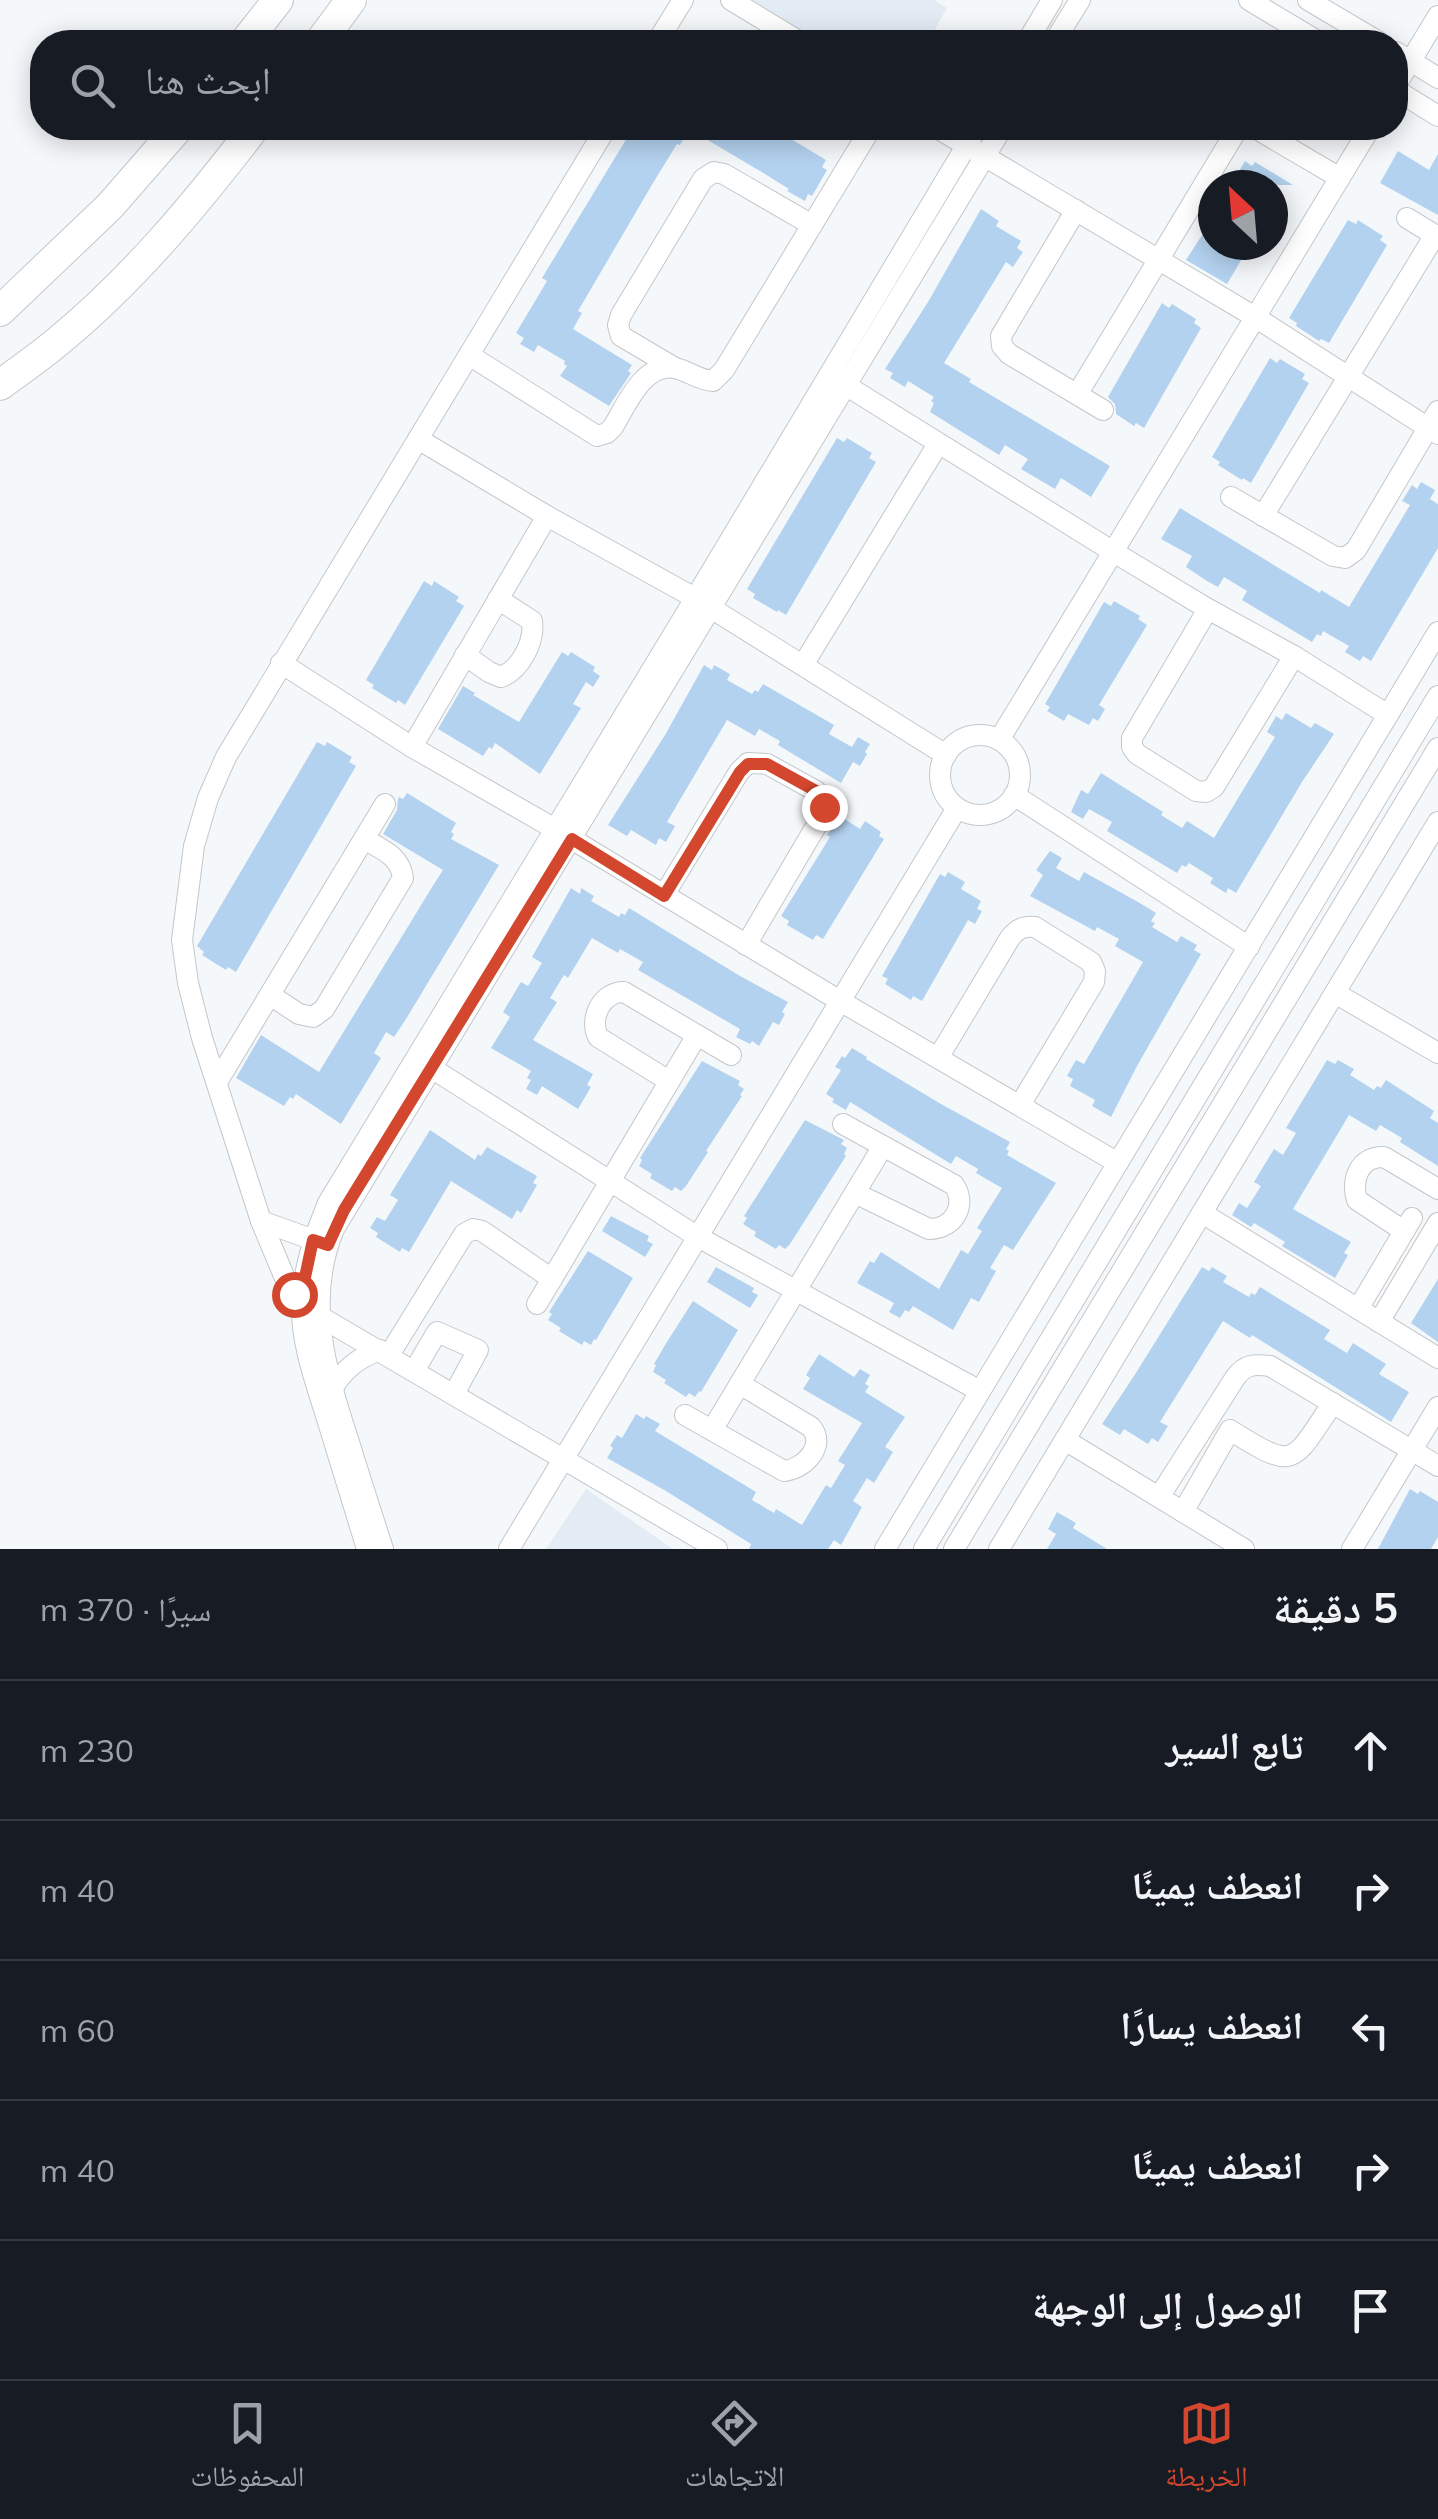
<!DOCTYPE html>
<html lang="ar">
<meta charset="utf-8">
<style>
:root{--surface:#171b24;--page:#242831;--text:#f1f3f6;--muted:#9ea1a6;--line:#363941;--accent:#d3472e}
body{margin:0;font-family:Mulish,"Noto Naskh Arabic",sans-serif;background:var(--page);color:var(--text);direction:rtl}
.compass{position:absolute;left:1198px;top:170px;width:90px;height:90px;border-radius:50%;background:var(--surface);box-shadow:0 5px 25px #0003;rotate:334deg}
.stop{position:absolute;width:30px;height:30px;margin:-22px;border:8px solid #d3472e;border-radius:50%;background:#fff}
.stop.end{background:#d3472e;border-color:#fff;box-shadow:0 2px 10px #0008}
.list{margin:0;padding:0;list-style:none}
h2{display:flex;justify-content:space-between;align-items:center;height:130px;margin:0;padding:0 40px;font-size:42px}
h2 small{font-size:32px;font-weight:400;color:var(--muted)}
.list li{display:grid;grid-template-columns:65px 1fr auto;gap:30px;align-items:center;box-sizing:border-box;height:140px;padding:0 40px;border-top:2px solid var(--line)}
.list b{display:block;font-size:38px;white-space:nowrap}
.list em{font-size:32px;font-style:normal;color:var(--muted)}
.icon{flex:none;width:55px;height:55px;fill:none;stroke:currentColor;stroke-width:2;stroke-linecap:round;stroke-linejoin:round}
.map{position:relative;flex:none;width:1438px;height:1549px;overflow:hidden;direction:ltr}
.search{position:absolute;background:var(--surface);box-shadow:0 5px 25px #0003;left:30px;right:30px;top:30px;height:110px;display:flex;align-items:center;gap:25px;box-sizing:border-box;padding:0 35px;border-radius:40px;color:var(--muted);font-size:38px}
.sheet{height:830px;background:var(--surface)}
nav{display:flex;justify-content:space-around;align-items:center;box-sizing:border-box;height:140px;border-top:2px solid var(--line);background:var(--surface);font-size:28px;color:var(--muted)}
nav a{display:grid;justify-items:center;gap:5px}
nav .on{color:var(--accent)}
.map>svg:first-child{display:block}
.built{fill:#e3ecf5}
.building{fill:#b3d2ef}
.lines{fill:none;stroke-linecap:round;stroke-linejoin:round}
.minor-casing{stroke:#c4c7ca;stroke-width:22}
.highway-casing{stroke:#c4c7ca;stroke-width:32}
.minor{stroke:#fff;stroke-width:20}
.highway{stroke:#fff;stroke-width:30}
.route{stroke:#d3472e;stroke-width:12}
</style>
<div class="map">
<svg width="1438" height="1549" viewBox="0 0 1438 1549">
<rect width="100%" height="100%" fill="#f5f8fb"/>
<!-- built -->
<g class="built">
<polygon points="745,0 934,0 947,8 928,42 815,42"/>
<polygon points="586,1489 673,1549 546,1549"/>
</g>
<!-- building -->
<g class="building">
<polygon points="633,128 773,128 826,160 822,167 827,170 812,196 808,194 805,201 787,191 789,189 760,171 689,129 680,145 677,144 653,183 578,311 582,313 573,329 632,365 628,371 631,373 609,406 560,376 567,366 564,364 565,361 538,345 534,352 520,344 524,338 516,333 547,281 542,278"/>
<polygon points="1398,151 1429,170 1438,154 1438,215 1380,183"/>
<polygon points="1245,161 1252,166 1255,162 1293,185 1239,185 1243,178 1237,175"/>
<polygon points="981,209 999,221 996,226 1021,241 1017,248 1023,252 1013,267 1006,262 944,363 971,379 969,382 1110,466 1091,497 1061,478 1055,489 1021,469 1028,459 1005,445 999,455 930,412 934,403 931,401 934,397 908,381 905,387 890,378 893,373 885,369 928,302"/>
<polygon points="1213,218 1213,245 1250,245 1227,284 1186,260"/>
<polygon points="1348,220 1356,224 1358,220 1383,236 1380,240 1387,245 1329,343 1321,339 1319,341 1296,326 1297,323 1289,318"/>
<polygon points="1162,303 1169,308 1172,304 1196,319 1194,323 1201,328 1144,428 1136,423 1134,426 1116,414 1115,404 1108,397"/>
<polygon points="1270,358 1277,363 1280,359 1305,374 1302,379 1309,383 1251,483 1243,478 1242,480 1218,465 1220,462 1212,457"/>
<polygon points="837,438 844,442 847,438 872,453 869,458 876,462 786,615 778,610 777,612 753,598 755,594 747,589"/>
<polygon points="1421,482 1435,490 1430,499 1438,504 1438,548 1371,661 1363,656 1360,661 1345,652 1349,646 1323,631 1321,636 1317,634 1312,642 1242,600 1247,591 1224,577 1218,587 1207,581 1186,567 1192,556 1161,539 1180,508 1320,593 1321,590 1349,607 1410,505 1402,501 1412,485 1417,489"/>
<polygon points="424,581 432,586 434,581 459,597 456,601 464,606 405,705 398,700 396,703 372,688 374,685 366,680"/>
<polygon points="1114,601 1140,616 1138,619 1147,625 1099,705 1105,709 1098,721 1093,718 1089,725 1068,714 1064,721 1047,711 1050,707 1045,704 1104,602 1111,606"/>
<polygon points="562,652 568,656 571,652 595,667 593,671 600,676 593,687 586,682 573,704 581,708 540,774 495,743 492,749 489,747 483,756 438,729 463,686 475,693 473,695 519,722"/>
<polygon points="704,665 712,670 714,665 730,674 727,680 752,694 755,690 758,692 763,684 834,725 829,734 852,747 858,737 870,744 865,752 867,754 860,766 853,762 841,783 778,745 780,741 759,729 755,736 727,720 667,822 675,826 666,842 659,838 656,845 631,830 627,836 608,825 665,735"/>
<polygon points="1286,713 1311,728 1315,723 1334,734 1302,782 1236,893 1228,888 1226,893 1210,883 1213,878 1189,863 1186,867 1182,865 1177,873 1107,831 1112,822 1089,809 1083,819 1071,812 1081,790 1088,794 1101,773 1163,812 1161,815 1182,828 1187,821 1214,838 1275,737 1267,732 1276,716 1282,720"/>
<polygon points="317,742 325,746 327,742 352,757 349,762 356,766 236,972 228,967 226,970 202,955 204,952 197,946"/>
<polygon points="407,793 456,823 451,832 454,834 451,839 499,865 406,1019 394,1037 386,1032 374,1053 381,1058 341,1124 296,1094 293,1099 290,1097 284,1106 236,1078 261,1035 319,1072 434,884 443,870 383,834 397,810 398,799 399,797 403,799"/>
<polygon points="840,816 860,829 865,821 881,832 879,836 884,839 823,939 816,935 813,940 787,925 789,921 781,916 830,837 827,835"/>
<polygon points="1050,851 1062,858 1056,868 1079,881 1084,872 1138,902 1156,913 1151,921 1155,923 1152,927 1177,942 1181,936 1197,945 1194,950 1201,954 1137,1066 1111,1117 1092,1106 1095,1100 1070,1086 1073,1079 1067,1076 1076,1060 1084,1064 1143,962 1115,946 1119,939 1097,927 1095,931 1030,896 1043,875 1036,870"/>
<polygon points="948,872 965,882 961,889 981,901 977,909 982,911 975,924 968,920 922,1001 913,996 911,1000 885,984 888,979 882,976 940,874 945,877"/>
<polygon points="571,888 580,894 581,888 594,896 591,901 619,917 621,913 625,915 629,908 740,976 788,1002 782,1012 785,1014 779,1025 773,1022 759,1046 752,1041 750,1044 736,1037 740,1029 638,970 643,962 620,949 618,953 592,938 568,978 564,975 550,998 557,1002 533,1040 593,1074 587,1085 591,1087 578,1109 542,1086 537,1095 526,1089 531,1080 527,1078 531,1071 491,1048 510,1017 503,1012 521,982 528,986 542,963 532,957"/>
<polygon points="852,1048 867,1057 866,1059 941,1104 1010,1142 1006,1149 1009,1151 1007,1155 1056,1183 1013,1250 1004,1245 990,1268 996,1271 979,1302 971,1298 953,1330 913,1306 909,1312 905,1310 900,1318 889,1312 894,1303 857,1283 870,1261 874,1263 881,1252 939,1289 961,1250 968,1254 982,1231 977,1228 1002,1188 976,1173 978,1169 956,1156 951,1164 850,1102 846,1110 832,1102 834,1099 826,1094 841,1070 835,1067 842,1056 845,1058"/>
<polygon points="1327,1060 1335,1064 1338,1060 1354,1069 1350,1075 1374,1090 1377,1086 1381,1088 1386,1080 1434,1111 1430,1118 1438,1123 1438,1166 1400,1142 1402,1138 1380,1125 1376,1131 1349,1115 1293,1209 1351,1242 1344,1253 1348,1255 1335,1278 1282,1246 1285,1242 1254,1223 1251,1227 1232,1215 1239,1203 1247,1208 1261,1186 1254,1182 1274,1149 1283,1155 1296,1133 1286,1128"/>
<polygon points="702,1061 740,1081 738,1085 744,1089 740,1095 742,1096 706,1151 708,1152 686,1186 681,1191 675,1187 672,1191 650,1178 652,1174 639,1166 642,1160 640,1158"/>
<polygon points="805,1120 844,1140 841,1144 847,1148 844,1154 846,1156 790,1244 785,1249 779,1245 776,1249 754,1236 756,1232 743,1224 747,1218 744,1216"/>
<polygon points="430,1130 475,1160 478,1154 481,1156 487,1147 537,1176 533,1183 537,1185 521,1213 517,1210 512,1219 451,1181 409,1252 402,1248 400,1252 376,1237 378,1233 370,1228 377,1217 385,1221 398,1200 390,1195"/>
<polygon points="611,1216 649,1236 647,1241 653,1244 645,1257 602,1231"/>
<polygon points="588,1251 633,1278 596,1340 594,1339 591,1345 584,1341 582,1345 559,1331 561,1328 548,1320 552,1314 549,1312"/>
<polygon points="716,1267 754,1288 752,1292 758,1295 750,1308 707,1282"/>
<polygon points="1202,1267 1209,1271 1212,1267 1227,1276 1223,1282 1249,1297 1251,1293 1255,1295 1260,1287 1330,1330 1324,1339 1347,1353 1353,1343 1386,1364 1379,1374 1409,1392 1391,1422 1252,1335 1250,1338 1223,1321 1160,1422 1168,1426 1158,1442 1152,1438 1148,1444 1124,1429 1120,1435 1102,1424 1134,1376"/>
<polygon points="1438,1279 1438,1342 1411,1323"/>
<polygon points="693,1301 738,1330 701,1392 699,1391 695,1397 689,1393 686,1397 664,1383 666,1380 653,1372 656,1365 654,1364 665,1345"/>
<polygon points="819,1354 854,1377 860,1369 870,1375 865,1384 869,1386 865,1392 905,1417 885,1447 893,1452 874,1483 867,1478 853,1501 862,1507 841,1545 834,1540 828,1549 749,1549 751,1544 666,1491 607,1458 613,1448 610,1446 617,1435 622,1438 636,1414 644,1419 646,1416 660,1424 655,1431 756,1492 752,1500 774,1513 776,1509 802,1525 826,1485 831,1488 845,1465 838,1461 862,1423 803,1389 810,1378 806,1375"/>
<polygon points="1410,1489 1418,1494 1420,1491 1438,1502 1438,1537 1431,1549 1378,1549"/>
<polygon points="1057,1512 1076,1523 1073,1528 1107,1549 1047,1549 1056,1534 1048,1529"/>
</g>
<g class="lines">
<defs>
<g id="minor">
<polyline points="731,0 800,42"/>
<polyline points="1249,0 1319,42"/>
<polyline points="1308,0 1379,42"/>
<polyline points="657,42 683,0"/>
<polyline points="1027,42 1052,0"/>
<polyline points="1054,42 1080,0"/>
<polyline points="1396,52 1438,78"/>
<polyline points="1396,85 1438,16"/>
<polyline points="1396,90 1438,116"/>
<polyline points="606,128 226,757 208,798 194,846 182,940 188,983 202,1038 261,1221 287,1283 302,1303 319,1316 717,1549"/>
<polyline points="937,128 1255,317 1438,434"/>
<polyline points="1255,128 1340,178"/>
<polyline points="1076,210 1001,336 1002,346 1009,354 1103,410"/>
<polyline points="1407,218 1438,237"/>
<path d="M 469,355 L 597,436 L 607,433 L 613,427 C 626,406 643,362 675,368 C 689,371 698,380 713,381 L 724,370 L 871,128"/>
<polyline points="675,368 621,336 618,325 621,315 703,179 714,172 724,174 812,225"/>
<polyline points="834,378 1112,551 1208,609 1294,656 1388,715"/>
<polyline points="1078,393 1238,128"/>
<polyline points="418,439 547,516 695,598 946,755"/>
<polyline points="1231,497 1333,556 1345,558 1356,550 1438,411"/>
<polyline points="1263,516 1435,235"/>
<polyline points="1208,609 1132,738 1132,747 1137,754 1196,791 1206,792 1214,787 1294,656"/>
<path d="M 465,655 L 489,672 L 501,677 C 520,670 535,642 532,621 L 498,599"/>
<polyline points="281,663 412,747 555,829 840,1001 1118,1163"/>
<polyline points="803,665 938,444"/>
<circle cx="980" cy="775" r="40"/>
<polyline points="999,740 1370,128"/>
<polyline points="412,747 547,516"/>
<polyline points="1014,795 1249,947"/>
<path d="M 664,895 L 739,772 L 748,763 L 767,764 L 816,791 C 823,799 824,806 822,816 L 746,945"/>
<polyline points="1335,993 1438,1053"/>
<path d="M 270,995 L 299,1014 L 313,1017 L 324,1009 L 403,878 C 400,856 383,850 364,839"/>
<path d="M 938,1058 L 1010,938 C 1017,929 1023,926 1035,927 L 1091,962 L 1095,971 L 1094,982 L 1020,1105"/>
<polyline points="422,1062 698,1237 980,1391"/>
<path d="M 669,1081 L 598,1037 C 589,1017 602,992 624,992 L 731,1055"/>
<polyline points="217,1082 385,804"/>
<path d="M 843,1124 L 954,1185 C 968,1206 953,1229 929,1229 L 855,1193"/>
<polyline points="1202,1213 1438,1358"/>
<polyline points="261,1221 325,1244"/>
<path d="M 1404,1231 L 1357,1200 C 1351,1180 1359,1156 1384,1157 L 1438,1189"/>
<polyline points="537,1304 697,1035"/>
<polyline points="1358,1309 1412,1218"/>
<polyline points="1379,1322 1438,1223"/>
<polyline points="389,1355 464,1234 473,1229 482,1231 552,1279"/>
<polyline points="414,1371 437,1332 478,1350 454,1394"/>
<path d="M 332,1389 C 344,1369 358,1358 380,1350"/>
<path d="M 685,1415 L 784,1471 C 804,1469 827,1446 811,1427 L 740,1384"/>
<polyline points="712,1430 883,1146"/>
<polyline points="1065,1440 1244,1549"/>
<path d="M 1159,1497 L 1235,1378 C 1245,1364 1254,1364 1270,1366 L 1438,1466"/>
<path d="M 1183,1512 L 1230,1430 C 1297,1472 1291,1464 1333,1403"/>
<path d="M 367,1549 C 354,1507 341,1464 328,1422 C 316,1383 300,1342 302,1300 C 304,1266 315,1235 328,1203 L 693,602 L 977,128"/>
<path d="M 383,1549 C 371,1512 359,1475 348,1439 C 325,1369 305,1299 334,1229 L 1002,128"/>
<polyline points="509,1549 957,808"/>
<polyline points="885,1549 1438,632"/>
<polyline points="924,1549 1438,696"/>
<polyline points="954,1549 1438,748"/>
<polyline points="999,1549 1438,822"/>
<polyline points="1352,1549 1438,1407"/>
</g>
<g id="highway">
<polyline points="245,42 278,0"/>
<polyline points="320,42 351,0"/>
<polyline points="0,311 110,206 178,128"/>
<path d="M 0,385 C 19,371 38,358 56,343 C 132,281 195,205 254,128"/>
</g>
</defs>
<!-- minor casing -->
<use href="#minor" class="minor-casing"/>
<!-- highway casing -->
<use href="#highway" class="highway-casing"/>
<!-- minor -->
<use href="#minor" class="minor"/>
<!-- highway -->
<use href="#highway" class="highway"/>
</g>
<g class="lines">
<!-- route -->
<polyline class="route" points="294,1294 302,1303 304,1282 313,1240 328,1245 344,1210 572,839 664,896 740,772 748,764 767,764 816,791 821,797 824,807"/>
</g>
</svg>
<svg class="compass" viewBox="-18 -18 36 36"><path d="M0-13l5 13h-10z" fill="#e53935"/><path d="M0 13l5-13h-10z" fill="#9ea1a6"/></svg>
<div class="stop" style="left:294px;top:1294px"></div>
<div class="stop end" style="left:824px;top:807px"></div>
<div class="search"><svg class="icon" aria-label="search" viewBox="0 0 24 24"><circle cx="10" cy="10" r="6"/><path d="M15 15l6 6"/></svg>ابحث هنا</div>
</div>
<section class="sheet">
<h2>5 دقيقة<small>سيرًا · 370 m</small></h2>
<ul class="list">
<li><svg class="icon" aria-label="ahead" viewBox="0 0 24 24"><path d="M12 20V5M6 11l6-6 6 6"/></svg><div><b>تابع السير</b></div><em>230 m</em></li>
<li><svg class="icon" aria-label="right" viewBox="0 0 24 24"><path d="M7 20v-9h11M14 6l5 5-5 5"/></svg><div><b>انعطف يمينًا</b></div><em>40 m</em></li>
<li><svg class="icon" aria-label="left" viewBox="0 0 24 24"><path d="M17 20v-9H6M10 6l-5 5 5 5"/></svg><div><b>انعطف يسارًا</b></div><em>60 m</em></li>
<li><svg class="icon" aria-label="right" viewBox="0 0 24 24"><path d="M7 20v-9h11M14 6l5 5-5 5"/></svg><div><b>انعطف يمينًا</b></div><em>40 m</em></li>
<li><svg class="icon" aria-label="arrive" viewBox="0 0 24 24"><path d="M6 21V4h12l-3 4 3 4H6"/></svg><div><b>الوصول إلى الوجهة</b></div></li>
</ul>
</section>
<nav>
<a class="on"><svg class="icon" aria-label="map" viewBox="0 0 24 24"><path d="M3 6l6-2 6 2 6-2v14l-6 2-6-2-6 2zM9 4v14M15 6v14"/></svg>الخريطة</a>
<a><svg class="icon" aria-label="directions" viewBox="0 0 24 24"><path d="M12 3l9 9-9 9-9-9zM9 14v-3h6M13 9l2 2-2 2"/></svg>الاتجاهات</a>
<a><svg class="icon" aria-label="saved" viewBox="0 0 24 24"><path d="M7 4h10v16l-5-4-5 4z"/></svg>المحفوظات</a>
</nav>
